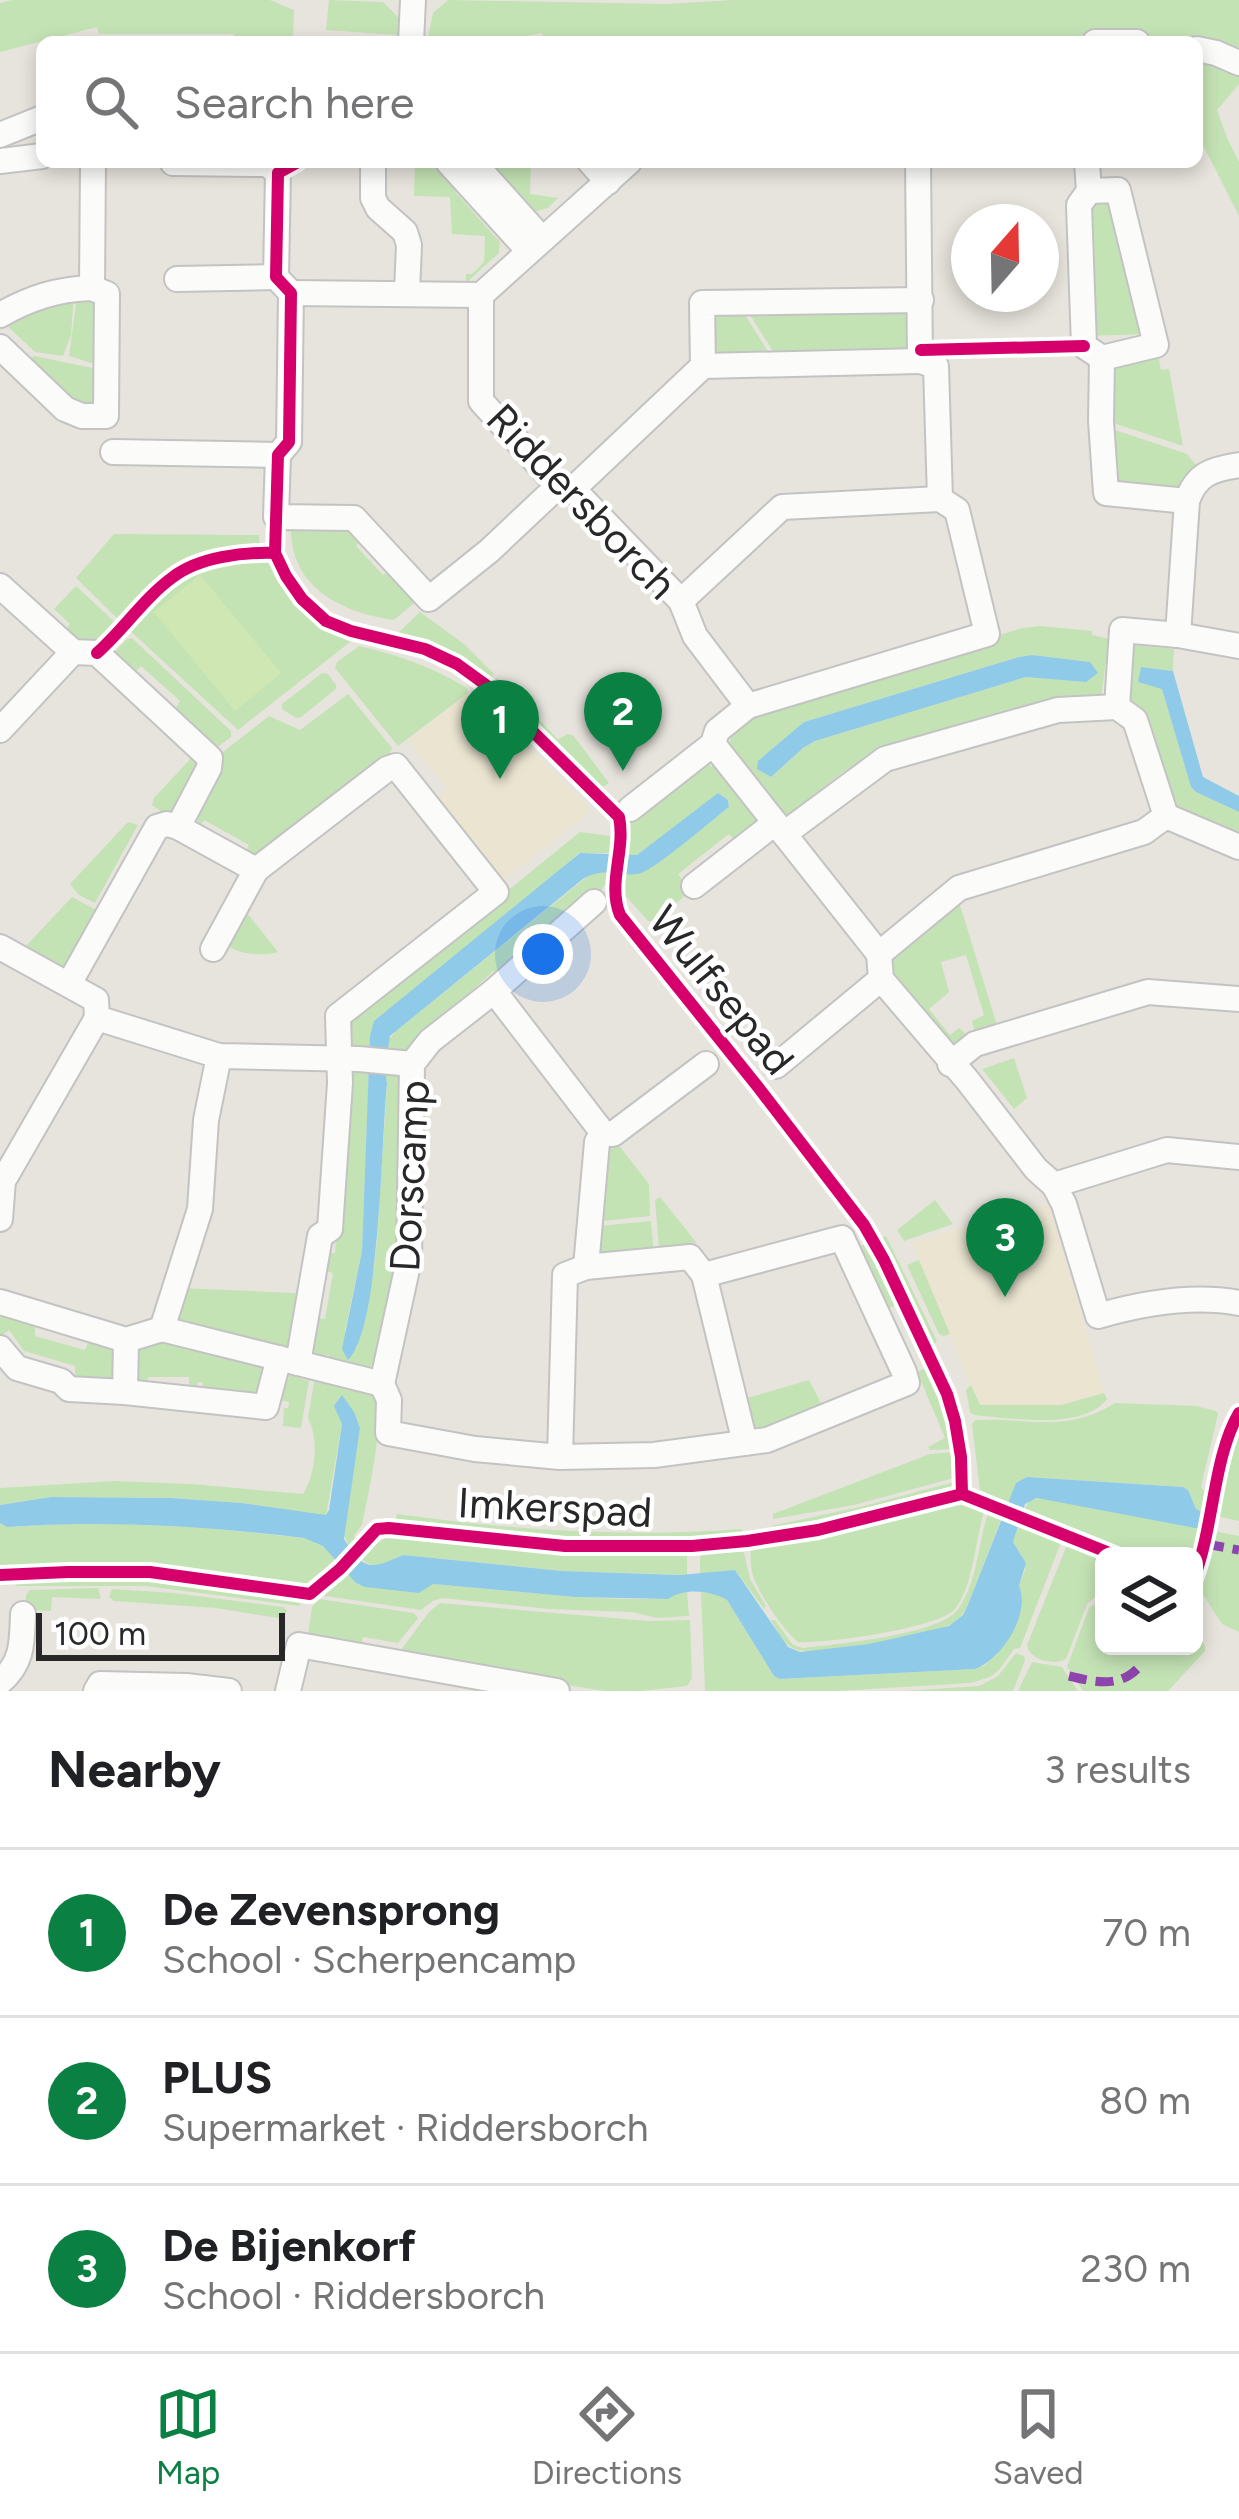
<!DOCTYPE html>
<meta charset="utf-8">
<style>
:root{--surface:#fff;--page:#f6f6f6;--text:#202124;--muted:#757577;--line:#e0e0e0;--accent:#0b8043}
body{margin:0;font-family:Figtree,sans-serif;background:var(--page);color:var(--text)}
.controls{position:absolute;right:36px;bottom:36px;display:grid;overflow:hidden;border-radius:18px;box-shadow:0 6px 18px #0003}
.controls button{width:108px;height:108px;display:grid;place-items:center;padding:0;border:0;border-bottom:3px solid var(--line);background:var(--surface);color:var(--text);font:60px sans-serif}
.compass{position:absolute;left:951px;top:204px;width:108px;height:108px;border-radius:50%;background:var(--surface);box-shadow:0 6px 18px #0003;rotate:20deg}
.scale{position:absolute;left:36px;bottom:30px;width:249px;box-sizing:border-box;padding-left:12px;border:6px solid #282828;border-top:0;font-size:33px;line-height:42px;white-space:nowrap;color:#282828;-webkit-text-stroke:9px #fff;paint-order:stroke}
.you{position:absolute;left:543px;top:954px;width:42px;height:42px;margin:-30px;border:9px solid #fff;border-radius:50%;background:#1a73e8;box-shadow:0 0 0 18px #1a73e833}
.badge{display:grid;place-items:center;width:78px;height:78px;border-radius:50%;background:var(--accent);color:#fff;font-size:39px;font-weight:700}
.pin{position:absolute;translate:-50% -99px;filter:drop-shadow(0 3px 6px #0008)}
.pin::after{content:'';position:absolute;top:63px;width:42px;height:36px;background:inherit;clip-path:polygon(0 0,100% 0,50% 100%)}
.list{margin:0;padding:0;list-style:none}
h2{display:flex;justify-content:space-between;align-items:center;height:156px;margin:0;padding:0 48px;font-size:51px}
h2 small{font-size:39px;font-weight:400;color:var(--muted)}
.list li{display:grid;grid-template-columns:78px 1fr auto;gap:36px;align-items:center;box-sizing:border-box;height:168px;padding:0 48px;border-top:3px solid var(--line)}
.list b{display:block;font-size:45px;white-space:nowrap}
.list p{margin:0;font-size:39px;white-space:nowrap;color:var(--muted)}
.list em{font-size:39px;font-style:normal;color:var(--muted)}
.icon{flex:none;width:66px;height:66px;fill:none;stroke:currentColor;stroke-width:2;stroke-linecap:round;stroke-linejoin:round}
.map{position:relative;flex:none;width:1239px;height:1691px;overflow:hidden}
.search{position:absolute;background:var(--surface);box-shadow:0 6px 18px #0003;left:36px;right:36px;top:36px;height:132px;display:flex;align-items:center;gap:30px;box-sizing:border-box;padding:0 42px;border-radius:18px;color:var(--muted);font-size:45px}
.sheet{height:660px;background:var(--surface)}
nav{display:flex;justify-content:space-around;align-items:center;box-sizing:border-box;height:168px;border-top:3px solid var(--line);background:var(--surface);font-size:33px;color:var(--muted)}
nav a{display:grid;justify-items:center;gap:6px}
nav .on{color:var(--accent)}
.map>svg:first-child{display:block}
.education{fill:#eae4d1}
.green{fill:#c4e3b5;fill-rule:evenodd}
.pitch{fill:#cfe7b3}
.water{fill:#90cae9}
.lines{fill:none;stroke-linecap:round;stroke-linejoin:round}
.minor-casing{stroke:#c4c3c3;stroke-width:28}
.minor{stroke:#fbfbfa;stroke-width:24}
.quiet{stroke:#8e44ad;stroke-width:9;stroke-dasharray:18 9;stroke-linecap:butt}
.cycleway-casing{stroke:#fff;stroke-width:20}
.cycleway{stroke:#d6006c;stroke-width:12}
.labels{text-anchor:middle;stroke-width:9;stroke-linejoin:round;paint-order:stroke}
.street-label{font-size:42px;fill:#282828;stroke:#fff}
</style>
<div class="map">
<svg width="1239" height="1691" viewBox="0 0 1239 1691">
<rect width="100%" height="100%" fill="#e7e4dd"/>
<!-- education -->
<g class="education">
<polygon points="468,693 481,699 592,810 504,880 438,797 447,789 408,740"/>
<polygon points="1049,1203 1104,1393 1061,1405 979,1405 911,1242"/>
</g>
<!-- green -->
<g class="green">
<polygon points="12,0 270,0 294,10 293,42 240,42 233,34 99,34 97,27 0,52 0,3"/>
<polygon points="329,0 383,2 399,18 403,42 397,42 397,35 326,30"/>
<polygon points="448,0 665,4 733,0 1239,0 1239,58 1190,42 1161,37 1085,39 1083,35 1079,37 1079,42 574,42 543,37 542,33 497,42 435,38 433,42 427,42 433,13"/>
<polygon points="1197,56 1239,69 1239,84 1217,110 1228,140 1239,162 1239,216 1197,133"/>
<path d="M 415,162 L 441,162 L 458,190 L 456,193 C 472,210 484,225 500,242 L 499,253 L 466,283 L 466,274 L 472,274 L 484,262 L 485,236 L 452,234 L 450,197 L 414,196 Z"/>
<polygon points="483,162 531,162 530,194 558,198 548,208 533,212"/>
<polygon points="1107,197 1147,334 1088,336 1087,201"/>
<polygon points="74,295 71,335 63,356 35,352 1,320"/>
<polygon points="77,296 98,297 97,365 69,356"/>
<polygon points="907,305 911,353 779,361 745,307"/>
<polygon points="740,307 774,361 714,358 710,315"/>
<polygon points="1158,355 1161,370 1169,369 1183,446 1110,422 1110,367"/>
<polygon points="34,356 98,369 100,402 81,410 27,362"/>
<polygon points="1106,427 1187,454 1196,465 1184,477 1178,489 1114,486"/>
<path d="M 344,523 L 363,538 L 356,546 L 383,575 L 392,569 L 420,598 L 394,620 C 344,613 292,589 291,531 Z"/>
<path d="M 114,534 L 259,535 L 260,549 C 181,561 176,566 122,623 L 76,578 Z"/>
<path d="M 259,556 C 279,562 284,586 297,601 C 315,619 335,628 359,635 L 238,730 L 127,628 C 149,606 170,575 201,566 C 220,560 240,559 259,556 Z"/>
<polygon points="76,586 119,626 96,647 82,647 64,633 70,624 54,609"/>
<polygon points="420,612 464,644 494,674 487,681 446,654 399,634 399,632"/>
<path d="M 1041,626 L 1092,631 L 1092,635 L 1109,639 L 1101,698 L 1024,711 L 1022,706 L 1014,709 L 1014,714 L 982,722 L 980,718 L 910,739 L 874,756 L 871,752 L 865,756 L 867,760 L 850,771 L 847,769 L 813,795 L 815,799 L 795,818 L 784,819 L 728,747 L 733,732 L 753,712 L 1022,628 ZM 1032,655 L 1089,662 L 1092,667 L 1026,677 L 815,741 L 803,748 L 771,777 L 758,769 L 804,722 L 1019,657 Z"/>
<polygon points="132,638 231,731 231,737 219,746 213,745 173,712 180,701 141,666 134,673 112,655 127,639"/>
<polygon points="1131,645 1174,649 1173,671 1141,667 1162,688 1191,787 1196,792 1239,812 1239,838 1172,806 1122,693"/>
<path d="M 359,646 C 399,655 432,667 467,688 L 468,693 L 398,746 L 335,668 L 337,662 Z"/>
<polygon points="322,673 328,674 336,685 336,689 301,717 296,718 282,709 282,704"/>
<polygon points="497,678 558,739 568,734 573,735 609,783 599,790 491,684"/>
<polygon points="348,694 392,748 389,756 260,861 245,853 249,845 204,820 200,826 197,818 220,775 221,755 223,752 269,716 300,730"/>
<polygon points="196,753 201,764 172,814 163,813 152,805 154,798"/>
<polygon points="707,757 711,761 709,764 711,767 714,765 760,823 737,842 729,834 678,874 690,892 654,921 648,921 623,893 625,872 636,873 645,870 729,807 728,800 721,795 637,855 627,855 631,823"/>
<polygon points="128,822 138,825 95,903 79,895 70,884"/>
<polygon points="580,832 610,836 609,853 579,853 370,1036 370,1050 350,1048 345,1017 358,1004 512,887"/>
<path d="M 597,871 L 607,871 L 608,880 L 601,891 L 497,974 L 493,971 C 466,999 428,1020 405,1051 L 387,1051 L 388,1041 L 395,1032 L 583,880 Z"/>
<polygon points="72,897 102,913 65,972 24,948"/>
<polygon points="957,901 960,905 999,1032 975,1033 972,1021 984,1015 966,955 941,962 949,992 929,1009 950,1035 959,1028 965,1033 968,1043 957,1053 890,980 890,954"/>
<path d="M 238,908 L 247,913 L 278,952 C 264,956 240,955 228,946 Z"/>
<polygon points="1014,1058 1027,1098 1014,1109 982,1069"/>
<path d="M 353,1069 L 369,1069 L 362,1251 L 345,1331 L 346,1357 L 357,1348 L 373,1276 L 377,1241 L 387,1084 L 385,1069 L 400,1071 L 405,1090 L 397,1258 L 379,1356 L 374,1356 L 373,1364 L 367,1368 L 329,1361 L 329,1355 L 324,1355 L 323,1360 C 306,1353 313,1334 315,1318 L 325,1319 L 333,1273 L 323,1270 L 325,1253 L 335,1253 L 346,1078 Z"/>
<polygon points="602,1142 617,1143 649,1184 650,1216 594,1222"/>
<polygon points="660,1197 696,1242 694,1249 659,1249 655,1200"/>
<polygon points="935,1200 953,1224 904,1241 897,1230"/>
<polygon points="651,1221 654,1256 598,1261 599,1226"/>
<polygon points="886,1236 937,1341 931,1348 879,1239"/>
<polygon points="870,1242 927,1360 921,1363 895,1306 881,1311 853,1249"/>
<polygon points="919,1260 950,1334 944,1336 939,1334 907,1265"/>
<polygon points="180,1288 295,1293 306,1295 290,1346 285,1348 181,1322 178,1316"/>
<polygon points="0,1313 35,1324 35,1336 85,1350 89,1341 119,1347 117,1383 75,1382 75,1366 24,1351 9,1330 0,1337"/>
<polygon points="161,1339 270,1365 260,1396 202,1391 203,1383 198,1382 196,1390 189,1388 189,1377 148,1377 147,1388 135,1387 132,1347"/>
<polygon points="930,1366 947,1405 955,1449 930,1450 928,1447 945,1438 918,1374 919,1371"/>
<polygon points="289,1375 309,1381 301,1428 283,1426 284,1408 288,1408 289,1402 279,1400 281,1380 288,1381"/>
<polygon points="809,1380 825,1411 753,1431 744,1399"/>
<path d="M 317,1381 C 329,1383 365,1386 373,1394 C 388,1411 367,1500 362,1525 L 354,1536 L 355,1539 L 348,1546 L 344,1534 L 360,1428 L 343,1396 L 342,1424 L 326,1516 L 241,1503 L 171,1498 L 51,1497 L 0,1505 L 0,1488 L 113,1481 L 191,1484 L 303,1494 C 316,1473 319,1439 308,1418 L 314,1382 Z"/>
<path d="M 971,1385 L 980,1405 L 1061,1405 L 1104,1393 L 1107,1399 C 1083,1431 1009,1418 974,1415 L 970,1412 L 966,1390 Z"/>
<path d="M 1115,1403 L 1196,1406 L 1216,1411 L 1218,1414 L 1201,1487 L 1207,1495 L 1204,1513 L 1196,1509 L 1188,1490 L 1183,1487 L 1028,1477 L 1008,1504 L 983,1495 L 980,1491 L 972,1424 L 975,1420 C 1028,1417 1066,1434 1115,1403 Z"/>
<polygon points="1239,1419 1239,1521 1217,1516 1232,1435"/>
<polygon points="955,1452 957,1477 954,1478 854,1505 773,1519 773,1514 930,1454"/>
<polygon points="954,1482 957,1483 948,1492 832,1523 779,1533 771,1526 864,1506"/>
<polygon points="1044,1497 1201,1528 1194,1557 1139,1556 1023,1510 1030,1501"/>
<path d="M 952,1502 L 966,1502 L 985,1509 C 975,1538 974,1585 955,1609 C 940,1628 824,1644 798,1642 C 783,1630 760,1595 753,1576 C 750,1566 751,1555 750,1546 L 867,1524 Z"/>
<path d="M 991,1512 L 1002,1517 L 967,1607 C 962,1616 957,1622 947,1626 C 921,1636 817,1658 795,1649 C 783,1645 777,1631 771,1620 L 775,1620 L 793,1645 L 803,1648 C 835,1644 942,1635 959,1608 C 977,1581 978,1546 987,1516 Z"/>
<path d="M 397,1514 C 517,1530 621,1538 742,1529 L 745,1538 C 627,1548 512,1538 395,1522 Z"/>
<polygon points="101,1522 172,1524 304,1538 323,1546 335,1559 309,1584 295,1588 159,1569 93,1567 12,1569 11,1565 0,1566 0,1523 7,1527"/>
<polygon points="1018,1524 1057,1537 1060,1545 1020,1648 1014,1649 999,1670 990,1677 971,1683 836,1691 705,1691 701,1592 714,1593 727,1600 774,1676 779,1679 975,1669 985,1665 996,1655 1015,1626 1019,1586 1025,1570 1022,1556 1013,1542"/>
<path d="M 397,1531 C 492,1545 586,1552 682,1551 L 687,1556 L 687,1575 L 562,1571 L 403,1555 L 389,1563 L 373,1566 L 360,1559 L 377,1543 Z"/>
<polygon points="1214,1531 1239,1536 1239,1632 1222,1624 1202,1593 1205,1573 1202,1572"/>
<path d="M 1066,1547 L 1073,1547 L 1104,1560 L 1104,1597 L 1094,1598 L 1087,1604 L 1066,1659 C 1054,1666 1029,1660 1027,1645 Z"/>
<polygon points="744,1552 750,1579 766,1606 764,1609 735,1570 700,1574 700,1558 703,1553"/>
<polygon points="347,1572 356,1583 365,1587 433,1584 575,1597 627,1599 667,1599 676,1593 687,1592 689,1616 657,1618 632,1612 549,1609 442,1598 433,1601 421,1610 325,1596 323,1594"/>
<path d="M 54,1576 C 135,1576 213,1584 293,1596 L 299,1599 L 300,1606 L 146,1586 L 17,1586 L 12,1578 Z"/>
<polygon points="98,1588 101,1599 52,1597 51,1611 26,1610 26,1596 29,1590"/>
<polygon points="112,1589 174,1593 283,1607 287,1610 284,1619 216,1608 114,1601 109,1597"/>
<polygon points="319,1599 414,1613 418,1618 398,1643 363,1637 360,1647 308,1636 312,1607"/>
<polygon points="1100,1600 1104,1600 1104,1646 1194,1646 1194,1628 1205,1646 1205,1651 1168,1691 1083,1691 1067,1667 1089,1608"/>
<polygon points="440,1603 648,1621 690,1620 692,1678 687,1686 641,1691 605,1691 395,1658 429,1612"/>
<polygon points="1016,1653 1024,1656 1025,1660 1013,1691 905,1691 979,1686 998,1676"/>
<polygon points="1032,1662 1062,1667 1078,1691 1018,1691"/>
</g>
<!-- pitch -->
<polygon class="pitch" points="200,575 281,673 235,711 154,612"/>
<!-- water -->
<g class="water">
<polygon points="1032,655 1090,662 1098,673 1086,682 1026,677 815,741 803,748 771,777 757,769 758,761 804,722 1019,657"/>
<polygon points="1141,667 1173,671 1203,777 1239,796 1239,812 1196,792 1191,787 1162,689 1138,682"/>
<path d="M 718,793 L 728,800 L 729,807 C 712,820 657,868 641,873 C 618,879 608,865 583,879 L 390,1036 L 385,1069 L 387,1084 C 381,1138 381,1328 348,1360 L 342,1349 L 362,1251 L 370,1036 L 374,1021 L 580,853 L 637,855 Z"/>
<path d="M 342,1395 L 354,1412 L 360,1428 L 344,1539 C 364,1572 372,1569 403,1555 L 562,1571 L 680,1575 L 735,1570 L 788,1647 L 800,1652 L 869,1644 L 949,1626 L 963,1615 L 967,1607 L 1016,1483 L 1027,1477 L 1183,1487 L 1188,1490 L 1196,1509 L 1204,1513 L 1201,1528 L 1195,1528 L 1037,1498 L 1025,1504 L 1013,1542 L 1026,1563 L 1019,1586 C 1031,1614 1002,1659 975,1669 L 779,1679 L 774,1676 L 727,1600 C 709,1590 685,1588 668,1599 L 575,1597 L 433,1584 L 419,1593 L 365,1587 L 356,1583 L 323,1546 L 304,1538 C 205,1526 107,1520 7,1527 L 0,1523 L 0,1505 L 51,1497 L 171,1498 L 241,1503 L 326,1515 L 329,1510 L 342,1424 L 334,1406 Z"/>
</g>
<g class="lines">
<defs>
<g id="minor">
<polyline points="411,42 413,0"/>
<polyline points="1095,42 1137,42"/>
<polyline points="1197,49 1216,53 1239,63"/>
<polyline points="0,135 42,118"/>
<polyline points="0,161 42,156"/>
<polyline points="265,162 278,173 276,277 291,293 289,442 278,455 276,517 354,518 429,599 489,551 558,486"/>
<polyline points="373,162 373,198 378,208 405,232 409,245 407,292"/>
<polyline points="448,162 529,251"/>
<polyline points="473,162 542,239"/>
<polyline points="590,162 608,182"/>
<polyline points="1087,162 1089,191 1079,205 1084,346 1102,358 1101,421 1106,493 1187,501"/>
<polyline points="173,163 265,164"/>
<polyline points="1089,191 1118,190 1156,345 1102,358"/>
<polyline points="177,279 276,277"/>
<polyline points="291,293 481,295"/>
<polyline points="481,295 481,401 558,486 573,489 681,601 695,636 748,706"/>
<polyline points="481,295 629,162"/>
<path d="M 0,315 C 30,298 57,289 92,288 L 93,162"/>
<polyline points="0,347 65,409 82,416 106,416 107,294 92,288"/>
<polyline points="703,366 702,303 921,300"/>
<polyline points="113,452 278,455"/>
<polyline points="573,489 703,366 920,361"/>
<polyline points="0,586 73,652 97,653 210,758 209,768 178,827 167,824 157,827 69,984"/>
<polyline points="681,601 782,507 940,499"/>
<path d="M 1178,635 L 1187,501 C 1196,474 1212,469 1239,465"/>
<polyline points="1117,707 1122,630 1178,635 1239,646"/>
<polyline points="0,730 73,652"/>
<path d="M 713,744 L 879,954 L 881,979 L 968,1081 L 1036,1169 L 1054,1185 L 1064,1204 L 1098,1316 C 1143,1303 1192,1294 1239,1303"/>
<polyline points="630,809 713,744 717,731 748,706 987,634 957,510 940,499 936,366 920,361 918,162"/>
<polyline points="178,827 256,870 213,949"/>
<polyline points="784,834 885,759 1058,710 1117,707 1135,720 1166,816 1239,847"/>
<polyline points="256,870 387,769 396,766 496,892 338,1016 340,1083 330,1229 320,1236 298,1363"/>
<polyline points="694,886 775,823"/>
<polyline points="0,947 96,1000 97,1018 219,1056 359,1059 412,1064"/>
<polyline points="879,954 959,888 1144,832 1166,816"/>
<polyline points="494,991 603,1133"/>
<polyline points="950,1064 975,1044 1148,992 1239,999"/>
<polyline points="776,1066 881,979"/>
<polyline points="1054,1185 1167,1150 1239,1157"/>
<polyline points="0,1219 3,1181 97,1018"/>
<polyline points="704,1275 745,1443"/>
<polyline points="0,1302 126,1340 162,1329 382,1384"/>
<polyline points="162,1329 200,1209 206,1120 219,1056"/>
<polyline points="0,1348 17,1368 61,1381 69,1389 125,1392 266,1407 279,1358"/>
<polyline points="382,1384 389,1400 388,1433 475,1449 560,1457 654,1455 767,1440 907,1383 904,1372 842,1238 704,1275 690,1257 586,1267"/>
<polyline points="382,1384 409,1260 412,1064 430,1041 494,991 594,902"/>
<polyline points="125,1392 126,1340"/>
<polyline points="560,1457 565,1275 586,1267 597,1142 603,1133 613,1134 706,1064"/>
<path d="M 0,1682 C 23,1663 22,1642 23,1614"/>
<polyline points="96,1691 100,1684 186,1686 229,1691"/>
<polyline points="288,1691 299,1645 557,1691"/>
</g>
</defs>
<!-- minor casing -->
<use href="#minor" class="minor-casing"/>
<!-- minor -->
<use href="#minor" class="minor"/>
<!-- quiet -->
<g class="quiet">
<polyline points="1206,1544 1239,1550"/>
<path d="M 1069,1676 C 1094,1682 1119,1688 1138,1668"/>
</g>
<defs>
<g id="cycleway">
<path d="M 298,162 L 278,173 L 276,277 L 291,293 L 289,442 L 278,455 L 275,553 L 286,576 L 302,599 L 326,621 L 351,631 L 425,649 L 457,664 L 486,685 L 619,817 C 626,850 607,883 620,915 L 758,1087 L 864,1225 L 884,1260 L 947,1394 L 955,1421 L 961,1457 L 962,1494"/>
<polyline points="921,350 1084,346"/>
<path d="M 97,653 C 124,629 144,598 173,577 C 199,557 243,552 275,553"/>
<polyline points="0,1575 68,1572 150,1572 310,1594 340,1569 377,1529 389,1528 565,1546 692,1546 747,1541 818,1530 962,1494 1117,1556"/>
<path d="M 1194,1578 C 1214,1527 1213,1457 1239,1413"/>
</g>
</defs>
<!-- cycleway casing -->
<use href="#cycleway" class="cycleway-casing"/>
<!-- cycleway -->
<use href="#cycleway" class="cycleway"/>
</g>
<g class="labels">
<!-- street labels -->
<g class="street-label">
<text transform="translate(582 501) rotate(46)" y="15">Riddersborch</text>
<text transform="translate(722 990) rotate(51)" y="15">Wulfsepad</text>
<text transform="translate(409 1176) rotate(-87)" y="15">Dorscamp</text>
<text transform="translate(555 1507) rotate(3)" y="15">Imkerspad</text>
</g>
</g>
</svg>
<div class="controls">
<button><svg class="icon" aria-label="layers" viewBox="0 0 24 24"><path d="M12 4l9 5-9 5-9-5zM3 14l9 5 9-5"/></svg></button>
</div>
<svg class="compass" viewBox="-18 -18 36 36"><path d="M0-13l5 13h-10z" fill="#e53935"/><path d="M0 13l5-13h-10z" fill="#757577"/></svg>
<div class="scale">100 m</div>
<div class="you"></div>
<div class="pin badge" style="left:500px;top:779px">1</div>
<div class="pin badge" style="left:623px;top:771px">2</div>
<div class="pin badge" style="left:1005px;top:1297px">3</div>
<div class="search"><svg class="icon" aria-label="search" viewBox="0 0 24 24"><circle cx="10" cy="10" r="6"/><path d="M15 15l6 6"/></svg>Search here</div>
</div>
<section class="sheet">
<h2>Nearby<small>3 results</small></h2>
<ul class="list">
<li><span class="badge">1</span><div><b>De Zevensprong</b><p>School · Scherpencamp</p></div><em>70 m</em></li>
<li><span class="badge">2</span><div><b>PLUS</b><p>Supermarket · Riddersborch</p></div><em>80 m</em></li>
<li><span class="badge">3</span><div><b>De Bijenkorf</b><p>School · Riddersborch</p></div><em>230 m</em></li>
</ul>
</section>
<nav>
<a class="on"><svg class="icon" aria-label="map" viewBox="0 0 24 24"><path d="M3 6l6-2 6 2 6-2v14l-6 2-6-2-6 2zM9 4v14M15 6v14"/></svg>Map</a>
<a><svg class="icon" aria-label="directions" viewBox="0 0 24 24"><path d="M12 3l9 9-9 9-9-9zM9 14v-3h6M13 9l2 2-2 2"/></svg>Directions</a>
<a><svg class="icon" aria-label="saved" viewBox="0 0 24 24"><path d="M7 4h10v16l-5-4-5 4z"/></svg>Saved</a>
</nav>
